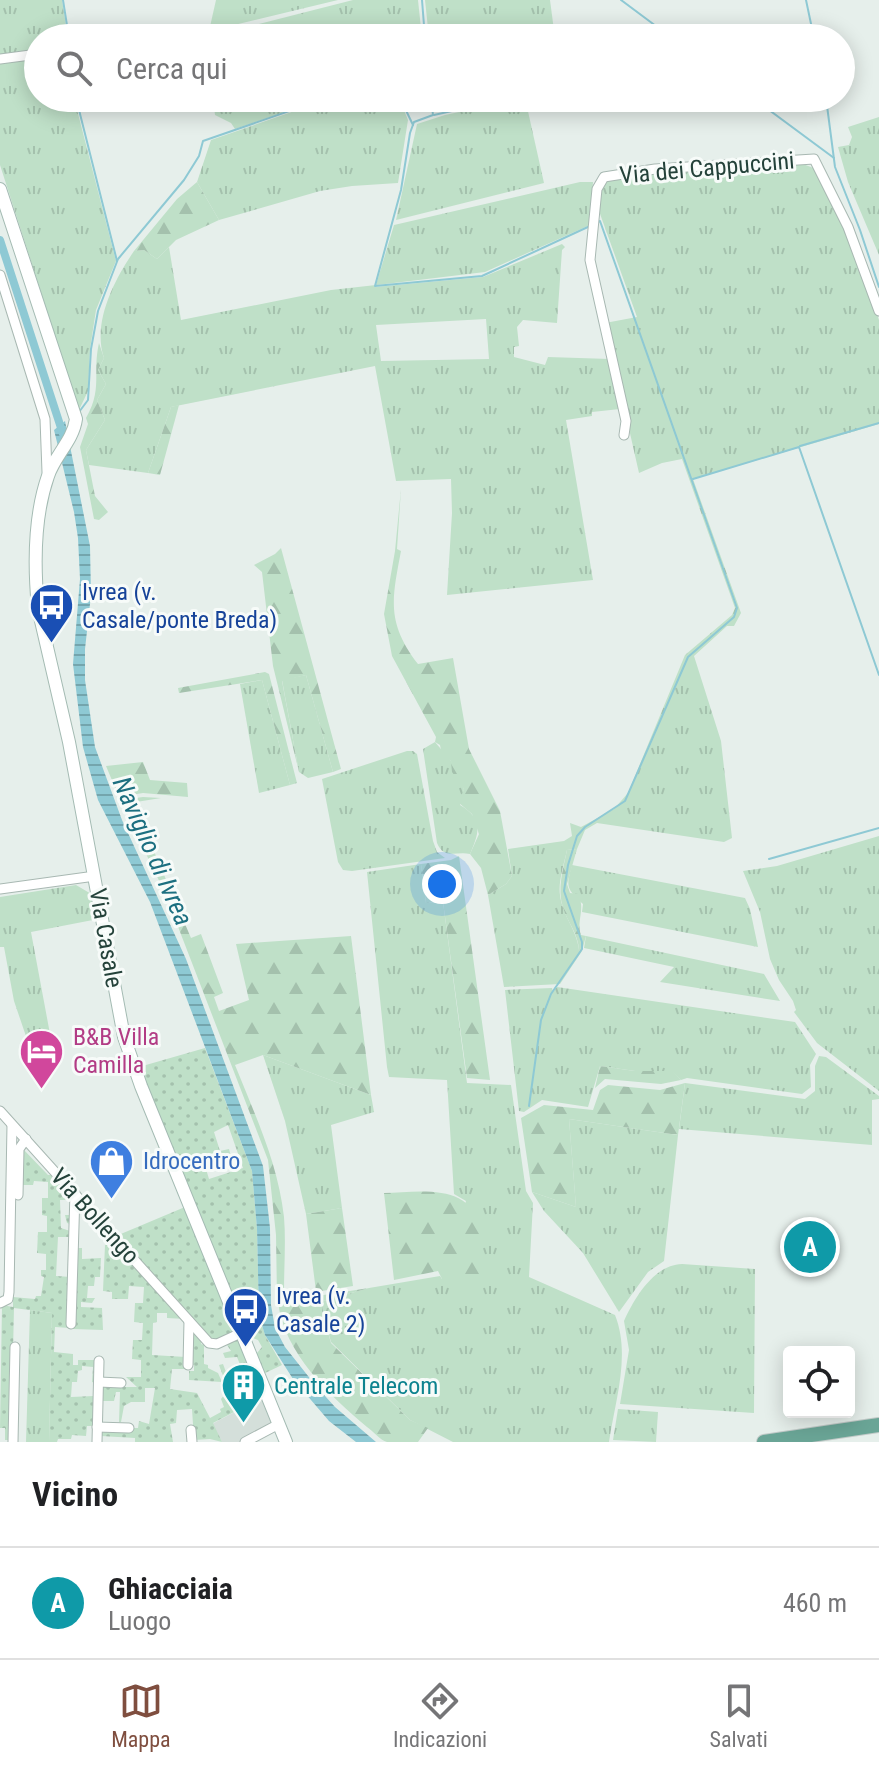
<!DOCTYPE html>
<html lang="it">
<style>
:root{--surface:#fff;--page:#f6f6f6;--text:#202124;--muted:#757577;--line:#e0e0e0;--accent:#7f4e3f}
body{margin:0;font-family:"Roboto Condensed",sans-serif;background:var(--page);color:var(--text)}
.controls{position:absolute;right:24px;bottom:24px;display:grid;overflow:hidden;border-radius:8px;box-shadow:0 4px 20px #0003}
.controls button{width:72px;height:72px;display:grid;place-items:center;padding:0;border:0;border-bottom:2px solid var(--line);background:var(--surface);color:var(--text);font:40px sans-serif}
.you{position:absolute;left:442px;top:884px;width:28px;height:28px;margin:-20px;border:6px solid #fff;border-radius:50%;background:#1a73e8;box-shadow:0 0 0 12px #1a73e833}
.badge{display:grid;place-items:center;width:52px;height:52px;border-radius:50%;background:var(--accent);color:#fff;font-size:26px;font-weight:700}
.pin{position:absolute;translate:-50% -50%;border:4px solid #fff;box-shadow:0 2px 8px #0006}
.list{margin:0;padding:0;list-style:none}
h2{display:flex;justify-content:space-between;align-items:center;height:104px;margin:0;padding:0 32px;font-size:34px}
h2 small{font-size:26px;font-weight:400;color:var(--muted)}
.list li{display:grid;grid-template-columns:52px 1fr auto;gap:24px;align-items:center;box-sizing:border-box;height:112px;padding:0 32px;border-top:2px solid var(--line)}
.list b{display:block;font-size:30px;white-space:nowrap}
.list p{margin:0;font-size:26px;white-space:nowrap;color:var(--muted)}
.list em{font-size:26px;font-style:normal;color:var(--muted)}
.icon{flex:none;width:44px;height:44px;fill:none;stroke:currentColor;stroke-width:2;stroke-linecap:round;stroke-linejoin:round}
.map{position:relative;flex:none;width:879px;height:1442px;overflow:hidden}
.search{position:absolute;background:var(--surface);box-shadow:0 4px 20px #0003;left:24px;right:24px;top:24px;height:88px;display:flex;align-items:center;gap:20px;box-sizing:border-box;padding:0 28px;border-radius:44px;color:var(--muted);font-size:30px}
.sheet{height:216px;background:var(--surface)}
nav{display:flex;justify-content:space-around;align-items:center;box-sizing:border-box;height:112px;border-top:2px solid var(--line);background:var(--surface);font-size:22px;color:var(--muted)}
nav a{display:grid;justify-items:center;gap:4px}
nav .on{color:var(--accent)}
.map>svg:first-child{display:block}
.built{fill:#d4dfda}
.grass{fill:url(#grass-tufts);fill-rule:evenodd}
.forest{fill:url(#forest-firs)}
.garden{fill:url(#garden-dots);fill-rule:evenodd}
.water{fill:url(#water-rules)}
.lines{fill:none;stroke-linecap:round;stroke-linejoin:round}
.stream{stroke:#8ec9d4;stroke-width:2}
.canal{stroke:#8ec9d4;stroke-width:8}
.street-casing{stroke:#a8b8b2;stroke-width:11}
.secondary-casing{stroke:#a4bbb3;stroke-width:14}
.primary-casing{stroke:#c2cac8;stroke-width:16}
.street{stroke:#fff;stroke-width:9}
.secondary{stroke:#fff;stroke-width:12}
.primary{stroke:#6aa596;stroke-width:14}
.labels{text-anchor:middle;stroke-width:6;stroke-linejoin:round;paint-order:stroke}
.street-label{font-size:24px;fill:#24423a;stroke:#f7fbf9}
.transit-label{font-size:24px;fill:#164399;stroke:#f7fbf9;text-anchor:start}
.hotel-label{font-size:24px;fill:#b23c85;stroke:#f7fbf9;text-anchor:start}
.shop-label{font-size:24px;fill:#366cbe;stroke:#f7fbf9;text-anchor:start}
.culture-label{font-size:24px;fill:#0d838f;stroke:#f7fbf9;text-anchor:start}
.water-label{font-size:26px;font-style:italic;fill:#1c6f80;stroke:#f7fbf9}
</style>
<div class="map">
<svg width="879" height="1442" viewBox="0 0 879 1442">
<defs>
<pattern id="grass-tufts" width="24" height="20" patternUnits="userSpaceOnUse" patternTransform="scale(2)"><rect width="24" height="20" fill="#bfe0c8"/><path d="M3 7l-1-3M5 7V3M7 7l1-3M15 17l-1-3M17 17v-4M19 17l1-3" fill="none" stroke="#a4c1ad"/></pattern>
<pattern id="forest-firs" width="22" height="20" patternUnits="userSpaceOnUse" patternTransform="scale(2)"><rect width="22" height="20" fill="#bfe0c8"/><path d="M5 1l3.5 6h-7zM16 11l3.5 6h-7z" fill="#a4c1ad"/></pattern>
<pattern id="garden-dots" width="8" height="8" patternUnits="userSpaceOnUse" patternTransform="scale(2)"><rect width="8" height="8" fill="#bfe0c8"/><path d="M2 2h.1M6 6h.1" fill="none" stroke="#a4c1ad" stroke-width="1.8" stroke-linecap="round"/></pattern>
<pattern id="water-rules" width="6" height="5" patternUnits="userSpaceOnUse" patternTransform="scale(2)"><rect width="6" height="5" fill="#8ec9d4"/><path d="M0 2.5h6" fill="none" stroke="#74a5ad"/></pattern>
</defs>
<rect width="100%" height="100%" fill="#e6efeb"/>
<!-- built -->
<polygon class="built" points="261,1398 272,1425 240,1442 222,1442 212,1424"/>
<!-- grass -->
<g class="grass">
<polygon points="0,0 62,0 68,38 38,38 38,51 0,56"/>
<polygon points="216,0 338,0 209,31"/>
<polygon points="353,0 418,0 422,38 215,38 224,33"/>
<polygon points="425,0 550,0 555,38 429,38"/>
<polygon points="38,57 38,98 74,98 116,261 96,310 90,349 88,391 79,410 0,165 0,62"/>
<polygon points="213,98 325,98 235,129 231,123 215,115"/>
<polygon points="332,98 399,98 408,120 398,183 352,186 320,191 219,220 197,182 211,140"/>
<polygon points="525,98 544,183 396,220 417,124 445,115"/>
<polygon points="879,117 879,255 848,182 838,147 849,145 852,137 848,127"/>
<path d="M 803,164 L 816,169 L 848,235 L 879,320 L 879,424 L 693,479 L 741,613 L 734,626 L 727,626 L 694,656 L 721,741 L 732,838 L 724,842 L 597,823 L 585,830 L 577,849 L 567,850 C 564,864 558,882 560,895 C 562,915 577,930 579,950 L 582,951 L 560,984 L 504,987 L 488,895 L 506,884 L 512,876 L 508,849 L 564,841 L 572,836 L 570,823 L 581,827 L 614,809 L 628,793 L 685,655 L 732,615 L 735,608 L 682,459 L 662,463 L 639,473 L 605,323 L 637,317 L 599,211 L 599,190 L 606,180 L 633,175 Z"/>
<path d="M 580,182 L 593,182 L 590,225 L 485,272 L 377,285 L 375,287 L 483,277 L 562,244 L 565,247 L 562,250 L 557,323 L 523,320 L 517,327 L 519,346 L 514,347 L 514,357 L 545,365 L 548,357 L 610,359 L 620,409 L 592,412 L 592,416 L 566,420 L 593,580 L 447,595 L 452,513 L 451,479 L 396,481 L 375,366 L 171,407 L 148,473 L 89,465 L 86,450 L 105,420 L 97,400 L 106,384 L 98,370 L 104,358 C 92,323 114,280 134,251 L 144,250 L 157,259 L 169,247 L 181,320 L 331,290 L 376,285 L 394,225 ZM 486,319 L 489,359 L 381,361 L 376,325 Z"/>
<polygon points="306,675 333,772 308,778 299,772 282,680"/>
<polygon points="262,680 290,785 259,793 240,684"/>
<path d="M 435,742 L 451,761 L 464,789 L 460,805 C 484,819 479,833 470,854 C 456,851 444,860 437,843 L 423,749 Z"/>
<polygon points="407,751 413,751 417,754 433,841 437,852 445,858 352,871 343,870 338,862 322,779"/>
<polygon points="879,836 879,1091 817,1043 794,1012 796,1010 793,1001 779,980 770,959 760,912 743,871 777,866"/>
<path d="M 421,864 L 426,903 L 443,902 L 467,1083 L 511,1085 L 526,1191 L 533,1203 L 529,1277 L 615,1315 C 631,1355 615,1401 609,1442 L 453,1442 L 410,1420 L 331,1342 L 322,1311 L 323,1301 L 369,1288 L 440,1276 L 442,1279 L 466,1201 L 454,1194 L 447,1080 L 389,1077 L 387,1067 L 367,872 Z"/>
<path d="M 572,865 L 745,898 L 750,909 L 758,947 L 582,912 L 583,904 C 566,888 566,887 572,865 Z"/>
<polygon points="76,885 93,895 98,919 31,932 53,1050 51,1051 29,1045 14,1001 4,947 0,947 0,897"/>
<polygon points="586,936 764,974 780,1001 660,982 674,967 584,948"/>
<polygon points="557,987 795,1022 816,1054 810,1065 811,1087 802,1094 687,1078 681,1080 671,1071 635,1071 600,1066 588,1107 542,1100 524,1112 519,1111 505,990 552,988 553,992"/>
<polygon points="263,1055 371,1095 374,1112 331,1125 342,1208 306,1214 285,1121"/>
<polygon points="819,1056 826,1057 879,1096 879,1099 872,1100 872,1145 679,1129 685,1083 805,1099 815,1091 815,1066"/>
<polygon points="569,1119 678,1135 664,1261 648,1272 619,1312 583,1253 544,1211 532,1192 576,1207"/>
<path d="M 682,1264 L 755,1269 L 754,1413 L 620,1404 L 629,1350 L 624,1321 C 635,1297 654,1265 682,1264 Z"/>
<polygon points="30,1310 52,1313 49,1442 26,1442"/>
<polygon points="618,1409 658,1412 656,1442 613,1440"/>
</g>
<!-- forest -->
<g class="forest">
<polygon points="197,182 219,220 176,240 157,259 144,250 134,251 177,199"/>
<path d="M 99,343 L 104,358 L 98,370 L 106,384 L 97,400 L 105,420 L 86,450 L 95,496 L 108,512 L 99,520 L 94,519 L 80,447 L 88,424 L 86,418 C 103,388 92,374 99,343 Z"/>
<polygon points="179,405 160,475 148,473 171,407"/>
<path d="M 401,489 L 397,549 L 401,551 C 392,599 386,622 418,664 L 453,658 L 469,749 L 500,811 L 512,876 L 506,884 L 488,895 L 481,868 L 470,854 L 479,834 L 472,814 L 459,803 L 464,789 L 452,772 L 451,761 L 442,755 L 440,745 L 435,742 L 436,737 L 392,656 L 384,614 L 395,551 Z"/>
<polygon points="281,548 341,769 333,772 306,675 282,681 299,772 273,666 262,572 254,565 275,554"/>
<polygon points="265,672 269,674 297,783 290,785 262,680 179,693 178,688"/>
<polygon points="143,762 150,780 187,783 188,797 143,793 119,797 106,766"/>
<path d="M 143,797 L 161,798 L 130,803 L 153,849 L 191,938 L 201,934 L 223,993 L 214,997 L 219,1011 L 249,1000 L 236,944 L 351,936 L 371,1095 L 263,1055 L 235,1065 C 255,1115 278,1163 284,1217 C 286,1241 284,1267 284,1291 L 316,1291 L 306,1214 L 342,1208 L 353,1286 L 277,1298 L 276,1235 L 268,1160 L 165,893 L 120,800 Z"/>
<path d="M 577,849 L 567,884 L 570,893 L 578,894 C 586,910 576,920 581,935 L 586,936 L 582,951 L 579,950 C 578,933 568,923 563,908 C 557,889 563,869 567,850 Z"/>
<polygon points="459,856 490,1080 467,1078 443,902 426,903 421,864 451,860"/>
<polygon points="600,1066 635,1071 672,1071 681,1080 661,1084 605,1079 595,1088"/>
<polygon points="685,1083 678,1135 569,1119 576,1207 532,1192 521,1118 544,1105 593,1110 600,1090 608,1085 660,1090"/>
<path d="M 384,1193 C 419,1192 474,1182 479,1230 C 480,1245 479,1260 479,1275 L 442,1279 L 438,1271 L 394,1280 Z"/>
<path d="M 369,1288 L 323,1301 L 322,1311 L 331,1343 L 410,1420 L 428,1428 L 418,1442 C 409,1442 395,1442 387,1442 C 380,1440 373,1431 367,1427 C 330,1396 284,1353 278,1302 Z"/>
</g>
<!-- garden -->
<g class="garden">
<path d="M 205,1048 L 252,1171 L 257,1229 L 259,1316 L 265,1335 L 282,1365 L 263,1374 L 257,1360 L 257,1353 L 262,1347 L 258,1340 L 248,1336 L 139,1067 ZM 228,1125 L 243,1168 L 209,1179 L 206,1169 L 232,1160 L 229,1149 L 220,1151 L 214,1132 Z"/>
<polygon points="23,1149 48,1175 55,1175 74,1194 73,1225 67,1223 65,1215 72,1215 72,1200 60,1200 61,1228 73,1232 72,1237 58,1237 56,1276 71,1277 70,1328 55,1327 54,1352 73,1354 73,1365 78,1365 78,1360 96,1360 95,1383 92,1382 93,1367 82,1366 82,1370 78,1371 77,1382 72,1382 71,1397 94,1396 93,1426 87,1426 86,1436 72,1435 71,1439 58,1439 57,1442 49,1442 52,1313 14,1308 11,1440 5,1440 5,1428 0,1428 2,1305 13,1307 13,1297 35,1299 36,1296 41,1296 44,1277 41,1276 41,1270 46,1270 46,1254 37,1253 38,1232 47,1232 47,1216 42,1215 42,1198 48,1198 48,1182 34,1181 33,1185 20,1185"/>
<polygon points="185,1207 235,1331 231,1332 232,1334 211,1342 116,1236"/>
<path d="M 105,1245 L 118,1245 L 185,1319 L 167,1318 L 167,1313 L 157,1313 L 157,1322 L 153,1323 L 152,1355 L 186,1357 L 184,1369 L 172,1369 L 170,1389 L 197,1393 L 210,1418 L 221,1412 L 220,1409 L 224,1407 L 221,1399 C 231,1389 223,1377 219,1365 L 223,1364 L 229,1380 L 243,1372 L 237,1357 L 225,1358 L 223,1353 L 231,1351 L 227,1345 L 237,1336 L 261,1398 L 213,1423 L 222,1442 L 210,1439 L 194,1440 L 192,1409 L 177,1410 L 176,1423 L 170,1424 L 173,1442 L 135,1442 L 135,1438 L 101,1436 L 101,1428 L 138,1428 L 139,1421 L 149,1424 L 155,1388 L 145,1388 L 145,1402 L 131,1402 L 124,1406 L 121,1422 L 119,1422 L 120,1392 L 116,1392 L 114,1401 L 101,1401 L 101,1387 L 137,1387 L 126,1377 L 141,1377 L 141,1360 L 132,1359 L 133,1340 L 142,1340 L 143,1323 L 134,1322 L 135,1303 L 143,1303 L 144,1287 L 129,1286 L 128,1299 L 112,1299 L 112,1292 L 103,1291 Z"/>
<polygon points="75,1248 82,1248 82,1259 101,1258 100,1277 95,1277 94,1286 88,1286 87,1298 95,1298 92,1303 81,1302 81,1307 102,1308 103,1330 73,1329"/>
<polygon points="191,1325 202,1338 201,1344 204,1345 204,1364 208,1365 208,1368 218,1373 222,1382 189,1380 189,1371 194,1371 194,1365 190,1365"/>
</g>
<!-- water -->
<polygon class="water" points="65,421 90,546 91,595 85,649 85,680 95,747 122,820 186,959 263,1166 270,1228 271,1305 275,1328 285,1347 316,1386 335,1407 376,1442 356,1442 329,1421 293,1379 265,1335 259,1316 257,1229 252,1171 150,902 98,800 83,747 73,664 80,579 78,538 74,512 54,430"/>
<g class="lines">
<!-- stream -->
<g class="stream">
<polyline points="63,0 69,38"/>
<polyline points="422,0 425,38"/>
<polyline points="621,0 672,38"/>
<polyline points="806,0 814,38"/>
<polyline points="76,98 117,261"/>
<polyline points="400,98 413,125"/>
<polyline points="431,98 433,115 414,122 410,133 401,190 375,286 482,276 590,226"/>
<polyline points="753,98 834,158"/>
<polyline points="826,98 835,167 860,230 879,287"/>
<polyline points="434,115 510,98"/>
<polyline points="79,412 88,400 91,349 98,311 118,259 184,180 199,156 203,141 327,98"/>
<polyline points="800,446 879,423"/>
<polyline points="693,479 799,447 879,675"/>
<polyline points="769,859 879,828"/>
<polyline points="529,1106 541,1020 551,994 582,949 582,942 564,891 568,865 577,836 585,827 625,801 688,657 734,617 737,608 600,221 596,223"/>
</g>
<!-- canal -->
<polyline class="canal" points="0,240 63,434"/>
<defs>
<g id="street">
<polyline points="0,59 38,54"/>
<polyline points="0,275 45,419 47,472"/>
<polyline points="624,435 626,421 590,260 597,189 604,177 655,169 814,159 848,227 879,311"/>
<polyline points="0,889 95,876"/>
<polyline points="0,1111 209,1343 217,1344 243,1332"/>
<polyline points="18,1195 19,1149 26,1139"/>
<polyline points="0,1303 8,1299 9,1292 12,1125"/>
<polyline points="71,1324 75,1193"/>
<polyline points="188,1365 189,1321"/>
<polyline points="99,1382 121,1383"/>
<polyline points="97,1427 129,1428"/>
<polyline points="191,1430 192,1442"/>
<polyline points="13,1442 15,1347"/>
<polyline points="97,1442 99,1361"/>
<polyline points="245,1442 279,1424"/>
</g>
<path id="secondary" d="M 0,189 L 76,419 C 73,441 55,455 48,476 C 34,516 34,566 38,608 L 69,742 L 124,1037 L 141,1086 L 286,1442"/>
<polyline id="primary" points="764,1442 879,1425"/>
</defs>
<!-- street casing -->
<use href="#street" class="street-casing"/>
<!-- secondary casing -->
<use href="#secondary" class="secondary-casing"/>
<!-- primary casing -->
<use href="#primary" class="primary-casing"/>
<!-- street -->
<use href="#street" class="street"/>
<!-- secondary -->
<use href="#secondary" class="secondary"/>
<!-- primary -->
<use href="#primary" class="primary"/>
</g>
<!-- icons -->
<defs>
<symbol id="bus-pin" viewBox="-11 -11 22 30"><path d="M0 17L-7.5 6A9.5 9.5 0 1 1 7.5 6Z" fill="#1a4fb4" stroke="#f7fbf9"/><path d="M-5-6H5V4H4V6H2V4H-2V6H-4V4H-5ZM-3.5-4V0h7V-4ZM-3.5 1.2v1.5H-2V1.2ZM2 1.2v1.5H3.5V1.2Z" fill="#fff"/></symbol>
<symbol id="hotel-pin" viewBox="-11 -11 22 30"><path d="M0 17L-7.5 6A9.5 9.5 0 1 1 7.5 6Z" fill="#d1479c" stroke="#f7fbf9"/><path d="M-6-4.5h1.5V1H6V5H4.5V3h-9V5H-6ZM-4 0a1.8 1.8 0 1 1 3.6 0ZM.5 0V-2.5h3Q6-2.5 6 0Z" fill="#fff"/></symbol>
<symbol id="shop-pin" viewBox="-11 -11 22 30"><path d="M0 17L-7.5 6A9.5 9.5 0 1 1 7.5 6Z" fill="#3f7fe0" stroke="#f7fbf9"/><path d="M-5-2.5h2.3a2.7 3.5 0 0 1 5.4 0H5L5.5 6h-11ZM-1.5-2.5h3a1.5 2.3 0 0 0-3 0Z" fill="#fff"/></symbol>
<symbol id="building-pin" viewBox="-11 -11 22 30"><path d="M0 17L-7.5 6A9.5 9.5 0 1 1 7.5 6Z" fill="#0f9aa8" stroke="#f7fbf9"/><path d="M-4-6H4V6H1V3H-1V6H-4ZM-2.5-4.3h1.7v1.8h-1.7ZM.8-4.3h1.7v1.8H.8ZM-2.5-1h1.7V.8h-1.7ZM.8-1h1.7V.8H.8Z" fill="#fff"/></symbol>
</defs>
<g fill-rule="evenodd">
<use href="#bus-pin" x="26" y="580" width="51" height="69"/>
<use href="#hotel-pin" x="16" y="1026" width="51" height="69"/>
<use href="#shop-pin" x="86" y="1136" width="51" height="69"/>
<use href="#bus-pin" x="220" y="1284" width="51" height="69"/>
<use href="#building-pin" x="218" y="1360" width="51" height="69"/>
</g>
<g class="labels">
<!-- street labels -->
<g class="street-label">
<text transform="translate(707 168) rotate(-5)" y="8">Via dei Cappuccini</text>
<text transform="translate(106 938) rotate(80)" y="8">Via Casale</text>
<text transform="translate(95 1216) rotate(48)" y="8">Via Bollengo</text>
</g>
<!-- transit labels -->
<g class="transit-label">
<text x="82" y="600">Ivrea (v.<tspan x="82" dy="28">Casale/ponte Breda)</tspan></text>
<text x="276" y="1304">Ivrea (v.<tspan x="276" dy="28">Casale 2)</tspan></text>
</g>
<!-- hotel labels -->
<g class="hotel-label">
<text x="73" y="1045">B&amp;B Villa<tspan x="73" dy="28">Camilla</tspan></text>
</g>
<!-- shop labels -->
<g class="shop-label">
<text x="143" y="1169">Idrocentro</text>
</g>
<!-- culture labels -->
<g class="culture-label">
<text x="274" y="1394">Centrale Telecom</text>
</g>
<!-- water labels -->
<g class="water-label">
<text transform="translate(153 851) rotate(66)" y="9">Naviglio di Ivrea</text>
</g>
</g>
</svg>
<div class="controls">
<button><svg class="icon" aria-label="locate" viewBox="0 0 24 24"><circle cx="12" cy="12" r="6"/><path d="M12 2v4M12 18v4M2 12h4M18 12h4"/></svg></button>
</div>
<div class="you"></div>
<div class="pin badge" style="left:810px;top:1247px;background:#0f9aa8">A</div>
<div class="search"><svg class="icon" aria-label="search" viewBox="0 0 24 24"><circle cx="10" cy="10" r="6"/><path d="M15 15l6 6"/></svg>Cerca qui</div>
</div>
<section class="sheet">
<h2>Vicino<small></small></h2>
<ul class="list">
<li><span class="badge" style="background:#0f9aa8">A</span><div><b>Ghiacciaia</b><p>Luogo</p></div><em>460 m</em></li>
</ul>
</section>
<nav>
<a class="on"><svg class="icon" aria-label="map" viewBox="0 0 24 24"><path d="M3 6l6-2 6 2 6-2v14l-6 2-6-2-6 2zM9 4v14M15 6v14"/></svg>Mappa</a>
<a><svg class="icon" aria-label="directions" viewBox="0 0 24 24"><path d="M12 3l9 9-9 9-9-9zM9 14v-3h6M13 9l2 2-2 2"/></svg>Indicazioni</a>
<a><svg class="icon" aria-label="saved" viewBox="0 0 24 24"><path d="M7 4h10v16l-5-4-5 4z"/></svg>Salvati</a>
</nav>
